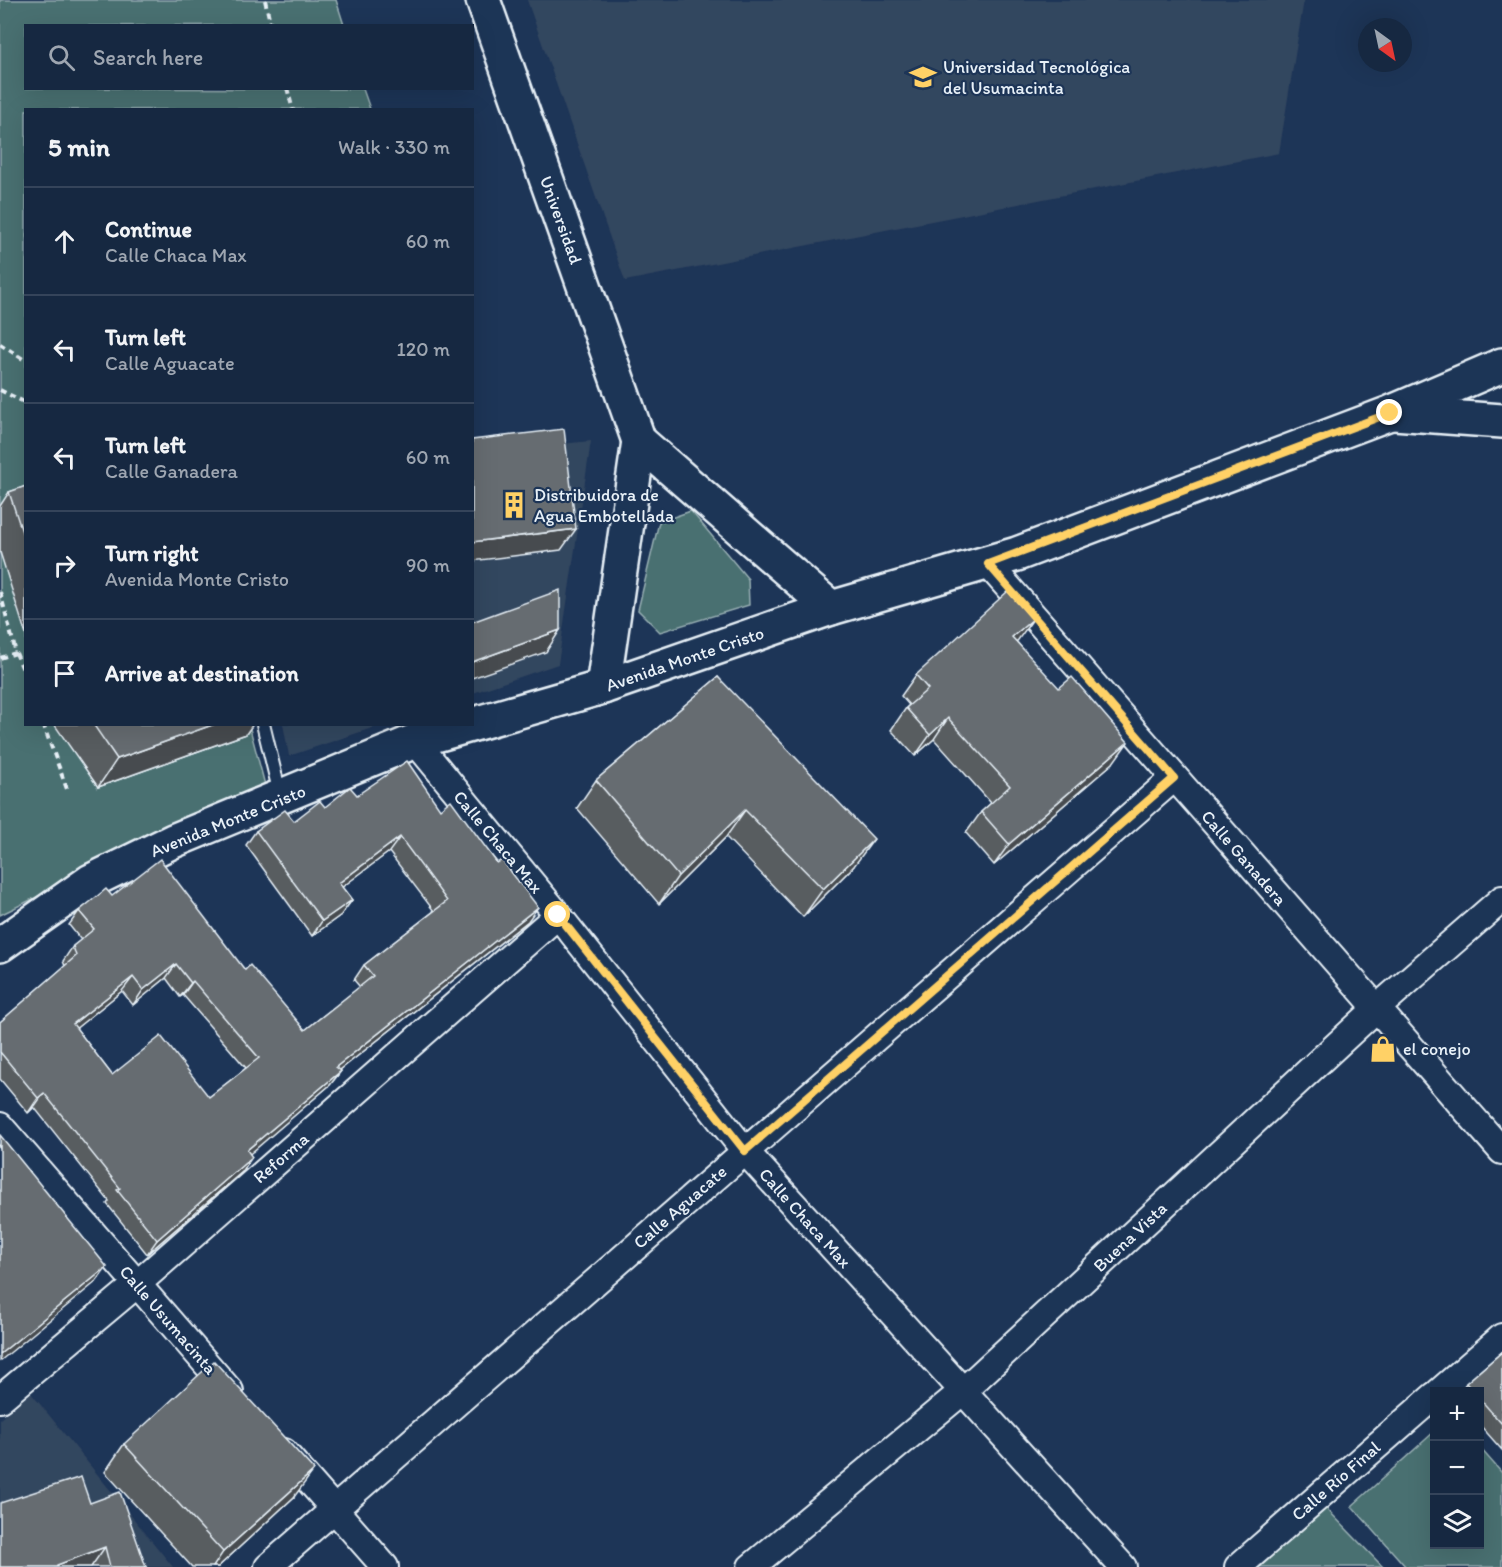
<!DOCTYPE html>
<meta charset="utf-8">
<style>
:root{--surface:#162841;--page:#1f3048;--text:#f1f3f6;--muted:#9ea6b1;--line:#35445a}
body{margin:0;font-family:Itim,sans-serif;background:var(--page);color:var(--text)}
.controls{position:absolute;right:18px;bottom:18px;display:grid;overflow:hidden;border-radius:0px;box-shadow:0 6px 24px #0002}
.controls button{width:54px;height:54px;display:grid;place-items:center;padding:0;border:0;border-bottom:2px solid var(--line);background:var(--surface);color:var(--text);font:30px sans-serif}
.compass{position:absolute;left:1358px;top:18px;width:54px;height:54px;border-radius:50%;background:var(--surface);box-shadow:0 6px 24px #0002;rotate:147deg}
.stop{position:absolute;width:18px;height:18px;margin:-14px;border:4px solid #ffd166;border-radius:50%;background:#fff}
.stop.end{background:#ffd166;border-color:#fff;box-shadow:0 2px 6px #0008}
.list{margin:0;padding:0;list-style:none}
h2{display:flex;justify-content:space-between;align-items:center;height:78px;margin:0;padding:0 24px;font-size:26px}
h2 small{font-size:20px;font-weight:400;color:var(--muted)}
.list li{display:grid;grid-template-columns:39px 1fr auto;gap:18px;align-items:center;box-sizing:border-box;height:108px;padding:0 24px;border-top:2px solid var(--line)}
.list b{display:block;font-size:22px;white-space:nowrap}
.list p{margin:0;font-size:20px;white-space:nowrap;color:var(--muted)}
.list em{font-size:20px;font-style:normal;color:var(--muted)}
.icon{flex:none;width:33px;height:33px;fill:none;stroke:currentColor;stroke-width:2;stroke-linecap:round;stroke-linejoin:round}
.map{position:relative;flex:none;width:1502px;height:1567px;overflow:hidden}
.search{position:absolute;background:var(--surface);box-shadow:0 6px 24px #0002;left:24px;top:24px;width:450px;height:66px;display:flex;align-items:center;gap:15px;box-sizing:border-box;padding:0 21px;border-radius:0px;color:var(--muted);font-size:22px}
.panel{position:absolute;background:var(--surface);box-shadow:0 6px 24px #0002;left:24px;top:108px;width:450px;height:618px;border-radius:0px}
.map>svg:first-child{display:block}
.built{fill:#33465f}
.green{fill:#4a6f71;stroke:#99b0b4;stroke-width:1.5}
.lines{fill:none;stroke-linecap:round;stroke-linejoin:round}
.lane-casing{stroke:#e8f1f8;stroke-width:16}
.street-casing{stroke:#e8f1f8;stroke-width:30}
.secondary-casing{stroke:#e8f1f8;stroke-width:38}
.path{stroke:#e8f1f8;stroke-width:4;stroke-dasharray:6 4.5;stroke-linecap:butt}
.lane{stroke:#1d3557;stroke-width:12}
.street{stroke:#1d3557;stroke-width:26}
.secondary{stroke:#1d3557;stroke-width:33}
.wall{fill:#585d61;stroke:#e8f1f8;stroke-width:1.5;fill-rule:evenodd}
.shaded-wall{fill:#474c4f;stroke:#e8f1f8;stroke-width:1.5}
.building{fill:#666c71;stroke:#e8f1f8;stroke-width:1.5;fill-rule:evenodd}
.route{stroke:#ffd166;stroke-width:8}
.labels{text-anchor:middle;stroke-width:4.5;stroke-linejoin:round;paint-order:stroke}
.poi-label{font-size:18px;fill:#e8f1f8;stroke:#1d3557;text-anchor:start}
.street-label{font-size:18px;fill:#e8f1f8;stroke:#1d3557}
</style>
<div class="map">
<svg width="1502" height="1567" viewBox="0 0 1502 1567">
<rect width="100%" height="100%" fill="#1d3557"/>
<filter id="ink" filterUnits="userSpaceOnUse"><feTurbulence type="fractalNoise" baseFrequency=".0167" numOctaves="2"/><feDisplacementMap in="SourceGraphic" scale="12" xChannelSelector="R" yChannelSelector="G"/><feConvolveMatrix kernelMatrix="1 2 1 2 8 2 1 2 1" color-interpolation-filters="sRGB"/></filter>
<g filter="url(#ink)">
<!-- built -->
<g class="built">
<polygon points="527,0 1304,0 1279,153 625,281"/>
<polygon points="591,441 558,664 473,693 472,453"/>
<polygon points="283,724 381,724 381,725 289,756"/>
<polygon points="31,1393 173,1567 0,1567 0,1419"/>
</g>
<!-- green -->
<g class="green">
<polygon points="0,0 336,0 344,25 26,26 26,88 363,89 370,109 26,110 26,724 249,725 265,785 0,915"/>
<polygon points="691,511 748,579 749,605 660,632 638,610 659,522"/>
<polygon points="1434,1432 1434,1544 1480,1544 1480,1448 1502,1473 1502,1567 1406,1567 1352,1506"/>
<polygon points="1324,1506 1383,1567 1258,1567"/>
</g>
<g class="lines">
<defs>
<polyline id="lane" points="263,724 280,794"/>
<g id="street">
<polyline points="988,564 1502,1151"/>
<polyline points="415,741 558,915 745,1151 1123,1567"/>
<polyline points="0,1126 230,1391"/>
<polyline points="1439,1392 1502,1337"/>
<polyline points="0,1399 136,1285 558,915"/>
<polyline points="284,1452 385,1567"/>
<polyline points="268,1567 1174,778"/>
<polyline points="751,1567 963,1391 1377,1008 1502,899"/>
<polyline points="1238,1567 1434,1396"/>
</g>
<g id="secondary">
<polyline points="483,0 639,441"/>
<polyline points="1394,413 1502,421"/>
<polyline points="603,687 639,441 831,608"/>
<polyline points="0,945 91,881 173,841 415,741 603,687 831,608 1017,554 1390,413 1502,365"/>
</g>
</defs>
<!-- lane casing -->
<use href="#lane" class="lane-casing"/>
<!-- street casing -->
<use href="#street" class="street-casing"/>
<!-- secondary casing -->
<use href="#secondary" class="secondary-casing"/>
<!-- path -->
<g class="path">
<polyline points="265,0 271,26"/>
<polyline points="287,88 293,110"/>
<polyline points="0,344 26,361"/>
<polyline points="0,390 26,403"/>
<polyline points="0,592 16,653 0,658"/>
<polyline points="16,653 26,677"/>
<polyline points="43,724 67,789"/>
</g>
<!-- lane -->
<use href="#lane" class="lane"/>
<!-- street -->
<use href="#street" class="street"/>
<!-- secondary -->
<use href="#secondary" class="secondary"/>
</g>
<!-- wall -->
<g class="wall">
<polygon points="26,486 26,635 0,552 0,506 9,492"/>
<polygon points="1018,640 1016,641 1113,763 994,865 966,833 981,812 991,803 934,739 915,756 891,730 906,708 909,705 901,696 916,675"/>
<polygon points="718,677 854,866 803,917 726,837 659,904 577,808 596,780"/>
<polygon points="54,724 253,724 246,734 98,787"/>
<path d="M 357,795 L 440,809 L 528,921 L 340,1070 L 341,1071 L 330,1085 L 249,1154 L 242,1172 L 147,1254 L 107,1204 L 109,1201 L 34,1107 L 28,1113 L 0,1079 L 0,1022 L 65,966 L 63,961 L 73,946 L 81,940 L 69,925 L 79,911 L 112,896 L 245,970 L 305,1030 L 360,987 L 354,980 L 364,965 L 434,911 L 389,852 L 342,887 L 352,900 L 341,915 L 312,936 L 246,845 L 256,831 L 294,821 L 325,807 ZM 166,978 L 180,997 L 183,995 L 246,1068 L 209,1097 L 112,1075 L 76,1028 L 122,991 L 133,1005 Z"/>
<polygon points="1502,1352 1502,1450 1479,1424 1479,1392 1460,1392 1466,1383"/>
<polygon points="124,1444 294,1497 218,1567 192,1567 105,1472"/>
<polygon points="90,1503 146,1567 0,1567"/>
</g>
<!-- shaded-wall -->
<g class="shaded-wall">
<polygon points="576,529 561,550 472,561 472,542"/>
<polygon points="1033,619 1018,640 997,658 1012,637"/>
<polygon points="560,630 546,652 472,678 472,662"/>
<polygon points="948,718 934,739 915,756 930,735"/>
<polygon points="215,724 253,724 246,734 98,787 117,759"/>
<polygon points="1128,742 1113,763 994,865 1009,844"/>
<polygon points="745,810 726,837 659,904 678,876"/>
<polygon points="400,837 389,852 329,897 339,883"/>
<polygon points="874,839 854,866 803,917 823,889"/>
<polygon points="352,900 341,915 312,936 322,921"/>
<polygon points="538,907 528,921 326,1081 336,1067"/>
<polygon points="176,964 166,978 133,1005 143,990"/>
<polygon points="133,977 122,991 63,1039 73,1024"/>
<polygon points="193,981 183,995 180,997 191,983"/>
<polygon points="341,1071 330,1085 237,1165 247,1150"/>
<polygon points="44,1093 34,1107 28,1113 38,1098"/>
<polygon points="252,1157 242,1172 147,1254 157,1240"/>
<polygon points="107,1267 97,1281 0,1361 0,1354"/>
<polygon points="314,1470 294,1497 218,1567 213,1567 223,1552"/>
<polygon points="105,1547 91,1567 55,1567 57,1565"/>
</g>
<!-- building -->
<g class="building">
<polygon points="564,429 576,529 472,542 472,440"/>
<polygon points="26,486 26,544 9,492"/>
<polygon points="560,590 560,630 472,662 472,622"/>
<polygon points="1008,591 1033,619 1012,637 1059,688 1072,677 1128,742 1009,844 981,812 1010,786 948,718 930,735 906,708 928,689 916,675"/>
<polygon points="718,677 874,839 823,889 745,810 678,876 596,780"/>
<polygon points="93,724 215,724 117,759"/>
<path d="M 407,761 L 440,809 L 451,800 L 497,863 L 502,860 L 538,907 L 336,1067 L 341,1071 L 247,1150 L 252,1157 L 157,1240 L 117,1190 L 120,1188 L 44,1093 L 38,1098 L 0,1052 L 0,1022 L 76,956 L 73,946 L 94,929 L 79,911 L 106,889 L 112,896 L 160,859 L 245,970 L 250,965 L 305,1030 L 373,976 L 364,965 L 447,901 L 400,837 L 339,883 L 352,900 L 322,921 L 256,831 L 285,810 L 294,821 L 320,801 L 325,807 L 350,787 L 357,795 ZM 176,964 L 191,983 L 193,981 L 259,1058 L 209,1097 L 161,1036 L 112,1075 L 73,1024 L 133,977 L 143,990 Z"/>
<polygon points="0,1135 107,1267 0,1354"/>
<polygon points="1502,1352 1502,1424 1479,1398 1479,1392 1474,1392 1466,1383"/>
<polygon points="214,1361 314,1470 223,1552 124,1444"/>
<polygon points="81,1477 90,1503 120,1492 146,1567 110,1567 105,1547 57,1565 57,1567 0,1567 0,1503"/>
</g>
</g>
<g class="lines" filter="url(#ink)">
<!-- route -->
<polyline class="route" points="558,915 745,1151 1174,778 988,564 1390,413"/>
</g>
<!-- icons -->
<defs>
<symbol id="university-bare" viewBox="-9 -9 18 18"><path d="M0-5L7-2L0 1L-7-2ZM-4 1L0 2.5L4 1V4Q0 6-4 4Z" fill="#ffd166" stroke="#1d3557" stroke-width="2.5" paint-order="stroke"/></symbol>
<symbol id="building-bare" viewBox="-9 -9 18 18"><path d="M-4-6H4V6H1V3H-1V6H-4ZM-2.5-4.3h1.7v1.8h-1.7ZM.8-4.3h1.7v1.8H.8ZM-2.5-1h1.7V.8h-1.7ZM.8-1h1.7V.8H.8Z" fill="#ffd166" stroke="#1d3557" stroke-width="2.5" paint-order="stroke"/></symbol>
<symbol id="shop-bare" viewBox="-9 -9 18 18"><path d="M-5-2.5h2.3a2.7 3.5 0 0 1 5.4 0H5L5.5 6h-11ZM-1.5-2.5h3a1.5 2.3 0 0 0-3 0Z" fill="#ffd166" stroke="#1d3557" stroke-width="2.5" paint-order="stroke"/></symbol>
</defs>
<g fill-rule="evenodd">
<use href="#university-bare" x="904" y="58" width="38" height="38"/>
<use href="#building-bare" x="495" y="486" width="38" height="38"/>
<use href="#shop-bare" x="1364" y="1030" width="38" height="38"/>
</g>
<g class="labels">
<!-- poi labels -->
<g class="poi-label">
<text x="943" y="73">Universidad Tecnológica<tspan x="943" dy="21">del Usumacinta</tspan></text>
<text x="534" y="501">Distribuidora de<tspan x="534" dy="21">Agua Embotellada</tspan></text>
<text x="1403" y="1055">el conejo</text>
</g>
<!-- street labels -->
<g class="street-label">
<text transform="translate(561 220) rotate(70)" y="6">Universidad</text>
<text transform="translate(685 659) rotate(-19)" y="6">Avenida Monte Cristo</text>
<text transform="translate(228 821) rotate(-22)" y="6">Avenida Monte Cristo</text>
<text transform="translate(498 842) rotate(50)" y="6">Calle Chaca Max</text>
<text transform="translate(1244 858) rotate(49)" y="6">Calle Ganadera</text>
<text transform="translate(281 1158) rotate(-41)" y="6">Reforma</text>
<text transform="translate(680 1207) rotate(-41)" y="6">Calle Aguacate</text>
<text transform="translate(805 1218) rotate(48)" y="6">Calle Chaca Max</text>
<text transform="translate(1130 1237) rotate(-43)" y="6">Buena Vista</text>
<text transform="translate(168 1320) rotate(49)" y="6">Calle Usumacinta</text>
<text transform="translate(1336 1481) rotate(-41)" y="6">Calle Río Final</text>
</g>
</g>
</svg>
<div class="controls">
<button>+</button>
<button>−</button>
<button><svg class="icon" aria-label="layers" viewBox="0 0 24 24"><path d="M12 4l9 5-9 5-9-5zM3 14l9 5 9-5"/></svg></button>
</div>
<svg class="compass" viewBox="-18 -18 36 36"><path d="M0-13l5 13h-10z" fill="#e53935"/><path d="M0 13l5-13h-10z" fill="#9ea6b1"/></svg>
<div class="stop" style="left:558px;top:915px"></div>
<div class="stop end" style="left:1390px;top:413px"></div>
<div class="search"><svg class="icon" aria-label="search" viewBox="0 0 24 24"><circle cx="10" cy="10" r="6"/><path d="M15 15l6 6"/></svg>Search here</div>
<section class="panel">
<h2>5 min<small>Walk · 330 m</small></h2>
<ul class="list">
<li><svg class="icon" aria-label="ahead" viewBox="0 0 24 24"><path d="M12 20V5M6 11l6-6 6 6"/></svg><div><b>Continue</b><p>Calle Chaca Max</p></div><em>60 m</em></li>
<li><svg class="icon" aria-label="left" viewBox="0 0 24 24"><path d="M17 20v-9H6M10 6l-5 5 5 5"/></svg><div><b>Turn left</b><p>Calle Aguacate</p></div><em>120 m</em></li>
<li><svg class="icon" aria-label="left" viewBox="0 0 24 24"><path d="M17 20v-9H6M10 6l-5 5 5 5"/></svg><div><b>Turn left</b><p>Calle Ganadera</p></div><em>60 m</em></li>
<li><svg class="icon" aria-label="right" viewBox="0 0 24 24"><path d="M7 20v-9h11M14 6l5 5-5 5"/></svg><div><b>Turn right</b><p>Avenida Monte Cristo</p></div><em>90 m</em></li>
<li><svg class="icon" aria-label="arrive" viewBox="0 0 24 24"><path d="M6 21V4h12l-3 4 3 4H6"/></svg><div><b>Arrive at destination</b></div></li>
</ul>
</section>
</div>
